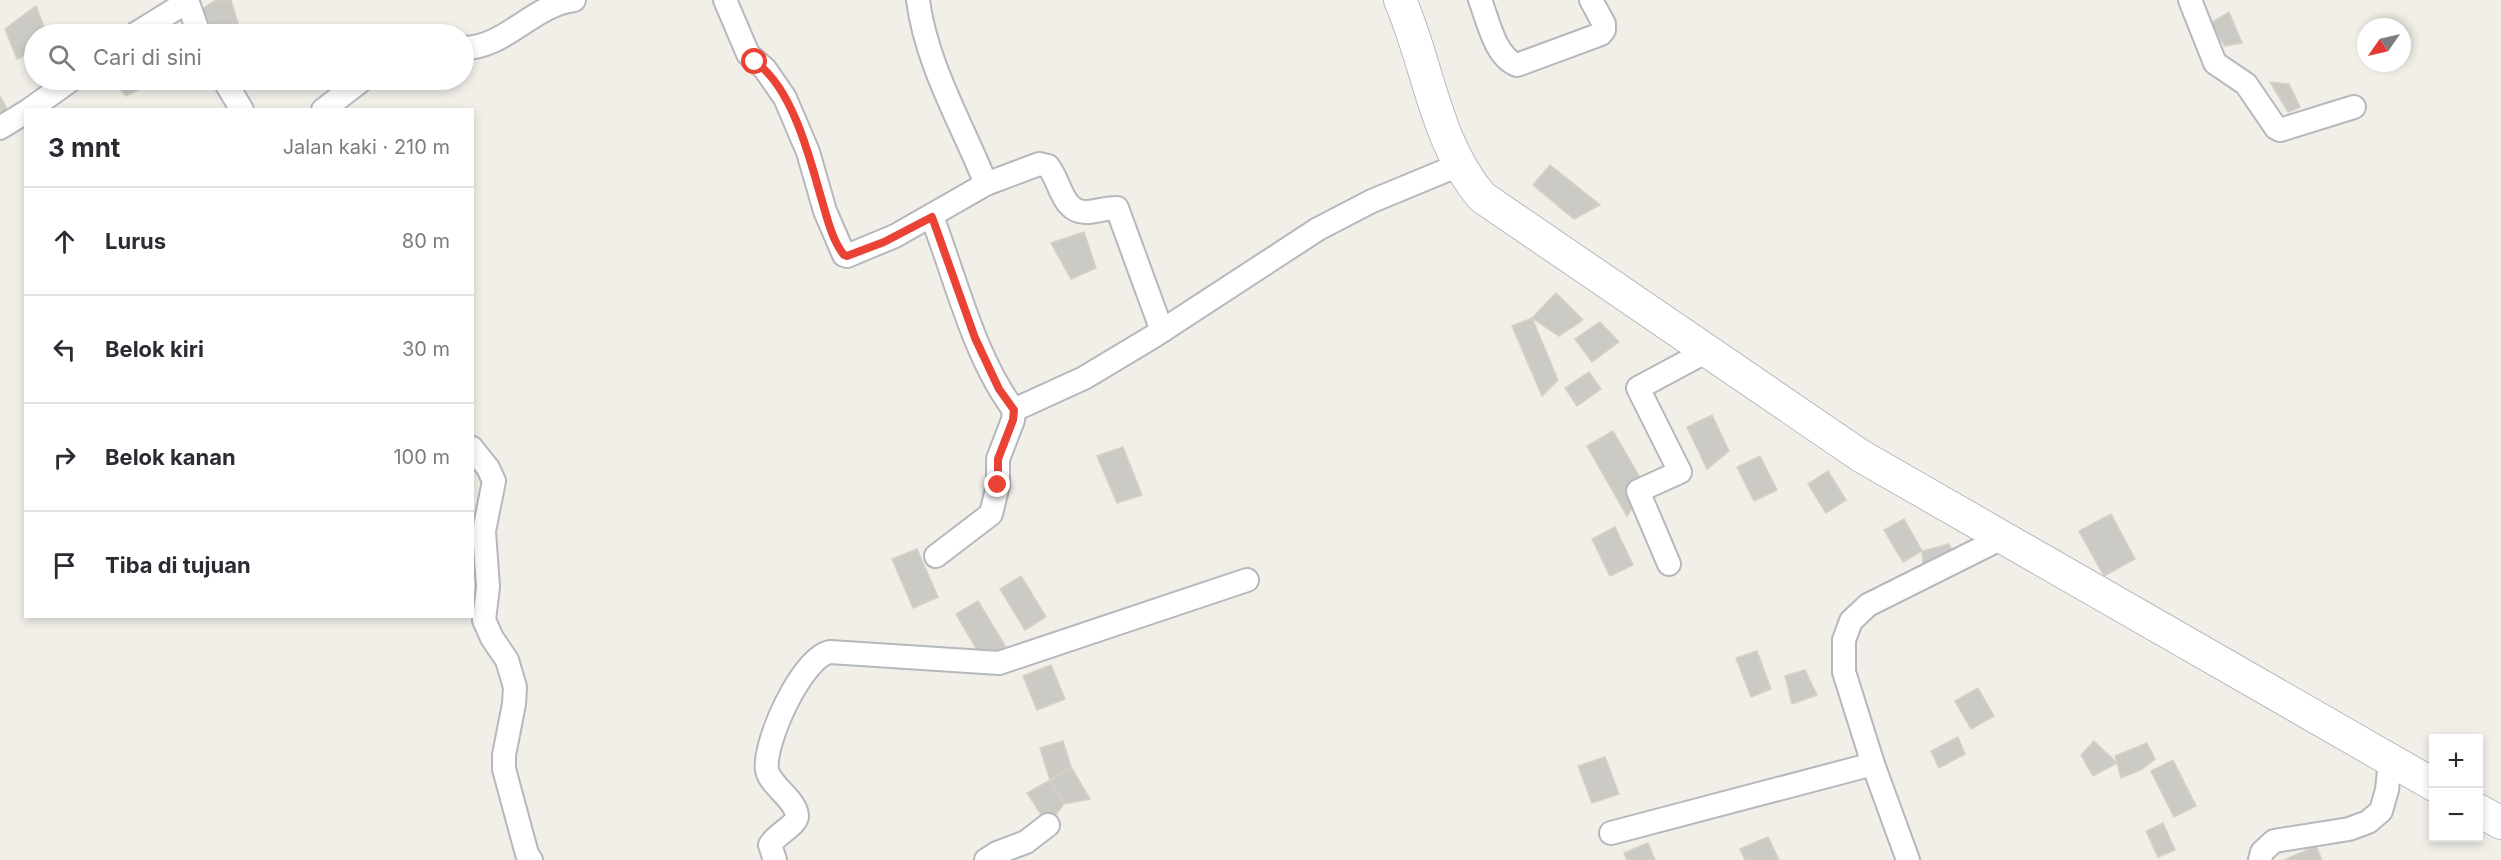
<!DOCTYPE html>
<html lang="id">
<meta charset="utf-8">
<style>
:root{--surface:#fff;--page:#f7f7f7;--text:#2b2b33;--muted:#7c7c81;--line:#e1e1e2}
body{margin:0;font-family:Inter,sans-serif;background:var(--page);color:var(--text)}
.controls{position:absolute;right:18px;bottom:18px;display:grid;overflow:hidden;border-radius:0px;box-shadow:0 3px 9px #0003}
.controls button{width:54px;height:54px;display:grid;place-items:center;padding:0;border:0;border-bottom:2px solid var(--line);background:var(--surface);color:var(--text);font:30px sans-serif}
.compass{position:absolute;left:2357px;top:18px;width:54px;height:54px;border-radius:50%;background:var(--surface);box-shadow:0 3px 9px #0003;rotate:236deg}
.stop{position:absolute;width:18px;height:18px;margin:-14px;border:4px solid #ea4335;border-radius:50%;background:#fff}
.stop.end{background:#ea4335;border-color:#fff;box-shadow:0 2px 6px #0008}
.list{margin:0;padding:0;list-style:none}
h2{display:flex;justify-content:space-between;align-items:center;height:78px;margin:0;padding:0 24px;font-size:26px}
h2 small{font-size:20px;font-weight:400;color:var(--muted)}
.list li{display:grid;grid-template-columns:39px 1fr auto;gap:18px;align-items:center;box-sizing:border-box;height:108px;padding:0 24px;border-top:2px solid var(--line)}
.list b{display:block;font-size:22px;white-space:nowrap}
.list em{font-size:20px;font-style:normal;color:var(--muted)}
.icon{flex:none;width:33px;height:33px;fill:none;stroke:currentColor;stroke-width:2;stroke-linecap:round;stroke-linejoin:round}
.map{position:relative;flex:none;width:2501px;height:860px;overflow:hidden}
.search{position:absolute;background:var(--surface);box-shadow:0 3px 9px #0003;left:24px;top:24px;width:450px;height:66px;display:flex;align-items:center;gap:15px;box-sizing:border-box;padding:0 21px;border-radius:33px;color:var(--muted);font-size:22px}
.panel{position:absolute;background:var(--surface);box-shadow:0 3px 9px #0003;left:24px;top:108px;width:450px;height:510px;border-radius:0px}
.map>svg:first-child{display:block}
.building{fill:#cccac5;stroke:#d6d1c6;stroke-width:1.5}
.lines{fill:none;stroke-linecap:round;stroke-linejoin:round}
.street-casing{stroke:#b5b8bc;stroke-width:26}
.secondary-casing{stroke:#b6babf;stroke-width:34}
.street{stroke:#fff;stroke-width:22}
.secondary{stroke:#fff;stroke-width:32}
.route{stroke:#ea4335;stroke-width:8}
</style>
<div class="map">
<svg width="2501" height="860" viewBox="0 0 2501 860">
<rect width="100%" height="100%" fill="#f1efe8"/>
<!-- building -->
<g class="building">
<polygon points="216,0 231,0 241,33 216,34 202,9"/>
<polygon points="36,6 47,34 34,34 34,52 17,59 5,29"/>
<polygon points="2229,12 2242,43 2225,46 2209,24"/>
<polygon points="112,80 158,80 126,96"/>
<polygon points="2270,82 2289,84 2300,107 2288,112"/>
<polygon points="0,96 8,111 0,114"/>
<polygon points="1550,165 1600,205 1574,219 1533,185"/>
<polygon points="1084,232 1096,268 1071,279 1051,243"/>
<polygon points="1556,293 1583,320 1559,336 1532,318"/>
<polygon points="1532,318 1558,380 1542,396 1512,326"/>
<polygon points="1600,322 1619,342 1592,362 1575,339"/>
<polygon points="1589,372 1601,389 1577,406 1565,388"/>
<polygon points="1712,415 1729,451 1707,469 1687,427"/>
<polygon points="1613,431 1646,488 1627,516 1587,446"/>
<polygon points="1123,447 1142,495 1117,503 1097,456"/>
<polygon points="1760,456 1777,490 1754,501 1737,467"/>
<polygon points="1828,471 1846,500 1826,513 1808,484"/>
<polygon points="2111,514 2135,559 2104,576 2079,531"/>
<polygon points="1904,519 1922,551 1903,562 1884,530"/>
<polygon points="1615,527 1633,565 1610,576 1592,539"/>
<polygon points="1949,544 1956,561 1924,577 1922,551"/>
<polygon points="917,549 938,597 913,608 892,559"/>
<polygon points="1021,576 1046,617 1025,630 1000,589"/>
<polygon points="978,601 1007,649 984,662 956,614"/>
<polygon points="1757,651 1771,689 1751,697 1736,658"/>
<polygon points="1051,665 1065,699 1037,710 1023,676"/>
<polygon points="1805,670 1817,695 1792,704 1785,676"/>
<polygon points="1978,688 1994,716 1971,729 1955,701"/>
<polygon points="1958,737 1965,754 1939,768 1931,751"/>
<polygon points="1063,741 1071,767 1050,780 1040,748"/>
<polygon points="2094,741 2117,763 2093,776 2081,755"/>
<polygon points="2147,743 2155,759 2142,769 2121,778 2115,756"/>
<polygon points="1605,757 1619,794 1592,803 1578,766"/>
<polygon points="2173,760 2196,806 2174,817 2151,771"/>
<polygon points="1071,767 1090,799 1064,804 1050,780"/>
<polygon points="1050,780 1064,804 1048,825 1027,793"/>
<polygon points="2163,823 2175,850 2158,857 2146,831"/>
<polygon points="1768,837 1779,860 1745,860 1740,849"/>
<polygon points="1648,843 1655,860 1627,860 1624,853"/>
<polygon points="2316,846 2322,860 2284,860"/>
</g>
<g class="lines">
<defs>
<g id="street">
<polyline points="187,0 199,34"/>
<path d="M 725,0 L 748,54 L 765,69 L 785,98 L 808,152 L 825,211 L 844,255 L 847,256 L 895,236 L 986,184 L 1039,164 L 1048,166 C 1061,182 1062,214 1088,212 C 1098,211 1107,208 1117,208 L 1162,331"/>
<path d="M 918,0 C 926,64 962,124 986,184"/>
<path d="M 1480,0 C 1488,20 1495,57 1517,65 L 1601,34 L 1604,30 L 1604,24 L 1591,0"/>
<polyline points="2190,0 2215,63 2246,84 2276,128 2280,130 2354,107"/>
<polyline points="135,34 187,2"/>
<path d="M 464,48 C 505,48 533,5 574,0"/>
<polyline points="224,80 242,110"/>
<polyline points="29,110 71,80"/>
<polyline points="323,110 362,80"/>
<polyline points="0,128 26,112"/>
<path d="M 932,217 C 956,279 974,357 1014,410 L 1084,378 L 1154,336 L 1318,229 L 1372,201 L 1459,165"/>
<polyline points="472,448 488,468 494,481 484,531 488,587 484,620 492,638 507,660 515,687 514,704 504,755 504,769 527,854 531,860"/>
<polyline points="936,556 991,514 998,485 998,459 1013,420 1014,410"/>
<polyline points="1669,564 1638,491 1680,472 1638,388 1707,351"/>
<polyline points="1611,833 1873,764"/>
<path d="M 775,860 L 770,845 C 775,835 797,825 797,816 C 796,799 770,786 767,770 C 763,743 802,657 830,652 L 999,663 L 1247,580"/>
<polyline points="986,860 997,853 1026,842 1048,825"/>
<polyline points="1908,860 1873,764 1844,672 1844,640 1851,621 1868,605 2002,538"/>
<polyline points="2260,860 2262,852 2274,841 2349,829 2368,822 2381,811 2387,790 2390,760"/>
</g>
<g id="secondary">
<path d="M 1400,0 C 1428,64 1435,142 1482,197 L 1861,456 L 2434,785"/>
<polyline points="2478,810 2501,823"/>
</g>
</defs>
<!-- street casing -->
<use href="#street" class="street-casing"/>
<!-- secondary casing -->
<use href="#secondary" class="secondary-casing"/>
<!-- street -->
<use href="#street" class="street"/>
<!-- secondary -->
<use href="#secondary" class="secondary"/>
</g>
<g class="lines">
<!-- route -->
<path class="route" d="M 755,62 C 791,86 809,154 820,194 C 826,213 831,239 844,255 L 847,256 L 884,242 L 932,217 L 975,338 L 999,389 L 1014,410 L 1013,420 L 998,459 L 998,485"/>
</g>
</svg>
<div class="controls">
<button>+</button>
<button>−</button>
</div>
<svg class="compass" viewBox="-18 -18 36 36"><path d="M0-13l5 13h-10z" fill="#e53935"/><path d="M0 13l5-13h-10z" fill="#7c7c81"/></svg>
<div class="stop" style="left:755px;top:62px"></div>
<div class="stop end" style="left:998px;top:485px"></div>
<div class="search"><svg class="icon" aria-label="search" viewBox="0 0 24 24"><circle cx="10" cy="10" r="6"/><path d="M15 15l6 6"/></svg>Cari di sini</div>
<section class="panel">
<h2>3 mnt<small>Jalan kaki · 210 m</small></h2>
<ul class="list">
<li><svg class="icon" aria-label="ahead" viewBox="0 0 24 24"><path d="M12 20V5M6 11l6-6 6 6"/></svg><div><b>Lurus</b></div><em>80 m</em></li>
<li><svg class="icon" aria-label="left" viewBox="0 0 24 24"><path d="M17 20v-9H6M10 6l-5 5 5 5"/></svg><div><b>Belok kiri</b></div><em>30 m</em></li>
<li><svg class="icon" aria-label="right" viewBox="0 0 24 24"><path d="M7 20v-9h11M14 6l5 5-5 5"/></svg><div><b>Belok kanan</b></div><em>100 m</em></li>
<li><svg class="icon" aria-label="arrive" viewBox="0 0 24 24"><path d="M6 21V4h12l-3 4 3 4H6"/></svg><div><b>Tiba di tujuan</b></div></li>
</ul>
</section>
</div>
